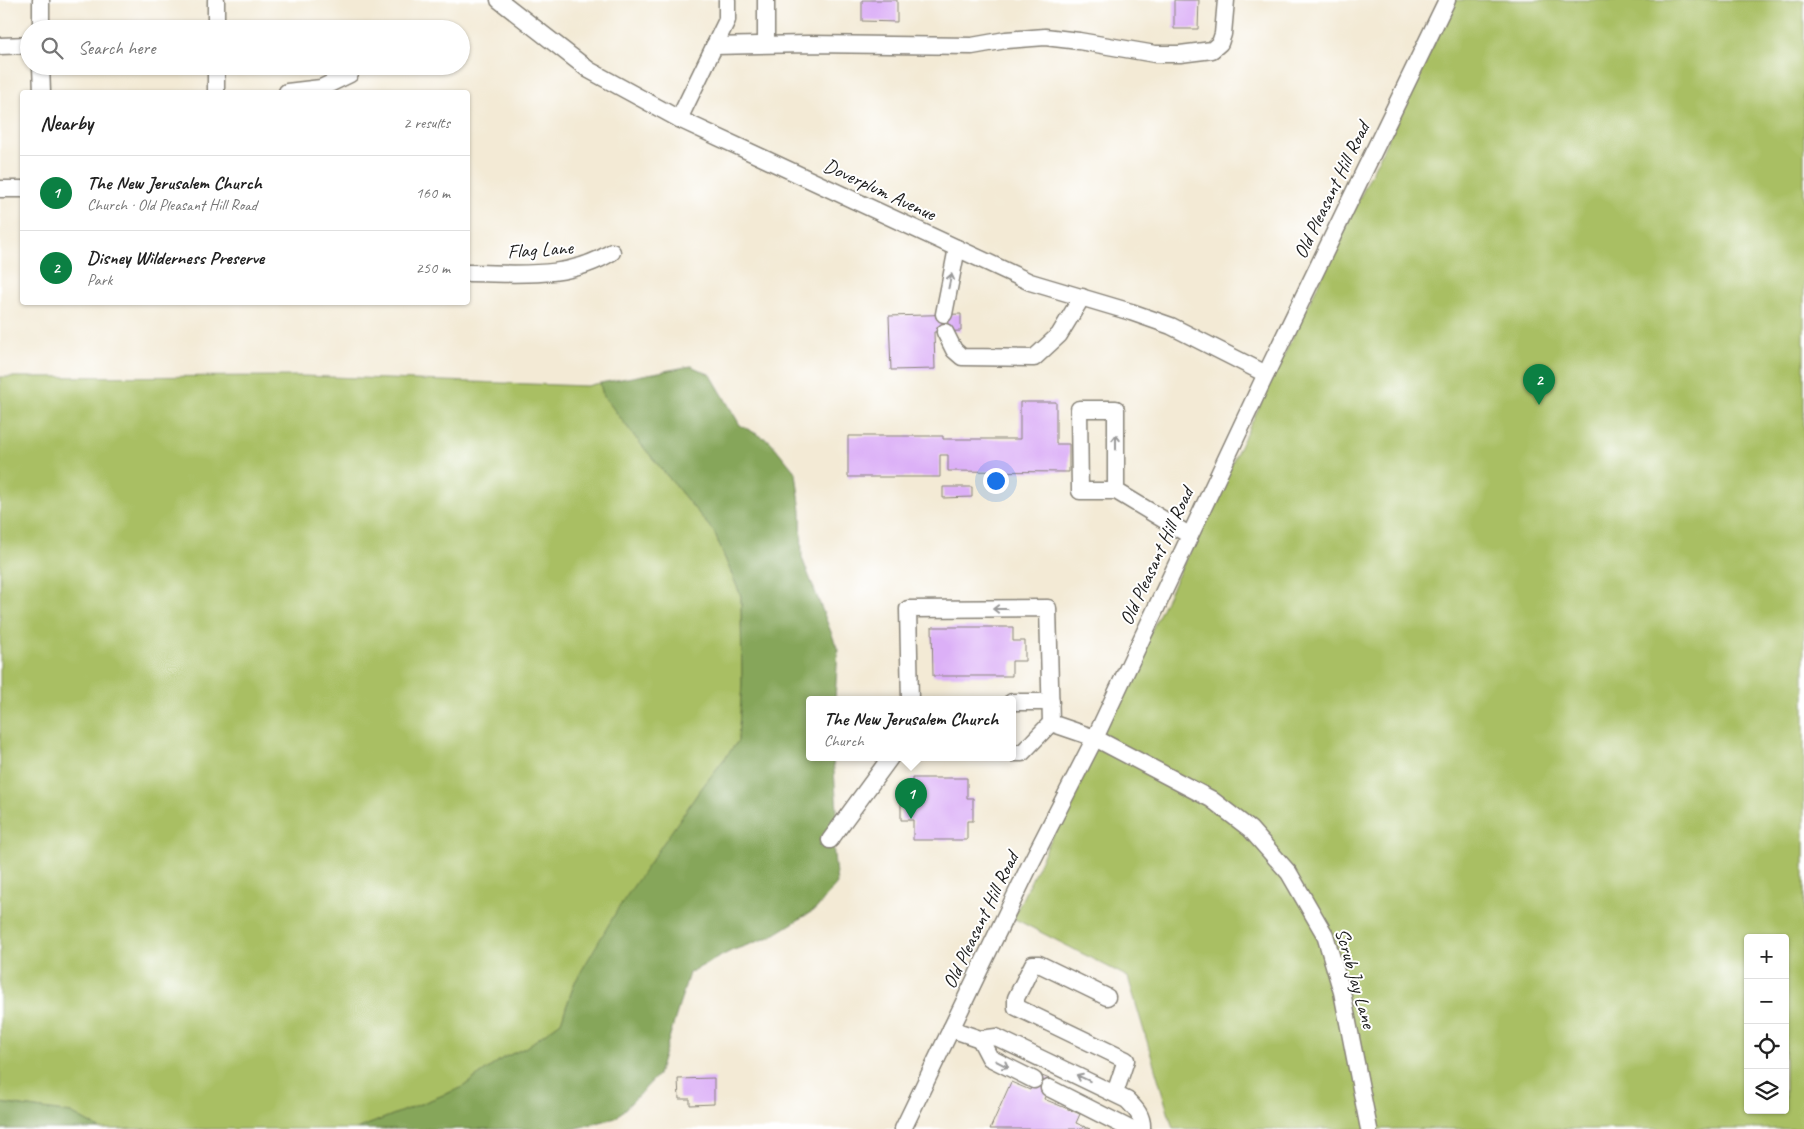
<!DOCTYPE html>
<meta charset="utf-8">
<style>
:root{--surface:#fff;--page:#f2f2f2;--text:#222;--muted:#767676;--line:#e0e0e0;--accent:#0b8043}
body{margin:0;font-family:Caveat,sans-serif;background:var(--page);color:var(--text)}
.controls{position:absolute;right:15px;bottom:15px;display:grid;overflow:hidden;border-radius:5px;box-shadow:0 1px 4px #0004}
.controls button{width:45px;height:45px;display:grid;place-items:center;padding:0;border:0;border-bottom:1px solid var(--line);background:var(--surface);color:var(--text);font:25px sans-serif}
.you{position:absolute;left:995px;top:480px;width:18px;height:18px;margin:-12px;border:4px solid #fff;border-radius:50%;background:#1a73e8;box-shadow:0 0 0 8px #1a73e833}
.badge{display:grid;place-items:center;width:32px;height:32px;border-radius:50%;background:var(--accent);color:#fff;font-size:16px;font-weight:700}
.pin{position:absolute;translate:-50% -41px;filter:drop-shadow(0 1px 2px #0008)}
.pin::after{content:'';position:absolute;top:26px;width:18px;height:15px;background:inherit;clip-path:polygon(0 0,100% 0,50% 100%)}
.popup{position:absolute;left:806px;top:696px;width:210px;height:65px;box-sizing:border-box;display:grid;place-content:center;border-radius:5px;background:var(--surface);filter:drop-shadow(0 1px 4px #0005);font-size:16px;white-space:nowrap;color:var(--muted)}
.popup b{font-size:19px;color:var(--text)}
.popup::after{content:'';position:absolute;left:50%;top:100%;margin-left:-10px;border:10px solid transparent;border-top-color:var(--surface)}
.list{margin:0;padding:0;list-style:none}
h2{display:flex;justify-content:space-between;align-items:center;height:65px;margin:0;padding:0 20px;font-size:21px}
h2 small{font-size:16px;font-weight:400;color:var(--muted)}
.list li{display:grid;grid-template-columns:32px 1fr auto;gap:15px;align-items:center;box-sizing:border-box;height:75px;padding:0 20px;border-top:1px solid var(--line)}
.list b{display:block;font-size:19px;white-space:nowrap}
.list p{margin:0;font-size:16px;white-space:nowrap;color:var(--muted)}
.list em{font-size:16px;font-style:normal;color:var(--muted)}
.icon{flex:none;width:28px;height:28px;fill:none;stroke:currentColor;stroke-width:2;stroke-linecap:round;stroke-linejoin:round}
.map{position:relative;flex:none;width:1804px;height:1129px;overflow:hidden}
.search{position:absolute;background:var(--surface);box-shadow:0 1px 4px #0004;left:20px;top:20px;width:450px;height:55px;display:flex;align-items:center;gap:12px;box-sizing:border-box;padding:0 18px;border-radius:28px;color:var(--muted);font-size:19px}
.panel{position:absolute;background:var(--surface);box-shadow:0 1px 4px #0004;left:20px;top:90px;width:450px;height:215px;border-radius:5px}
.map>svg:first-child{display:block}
.green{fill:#a9bf64;stroke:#626e40;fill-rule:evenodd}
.forest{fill:#86a65a;stroke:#51613b}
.building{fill:#dcb0f7}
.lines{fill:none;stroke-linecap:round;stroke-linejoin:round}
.minor-casing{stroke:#888378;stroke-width:19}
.minor{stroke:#fff;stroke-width:16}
.oneway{stroke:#999}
.labels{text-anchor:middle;stroke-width:4;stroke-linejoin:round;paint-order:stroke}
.street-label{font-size:20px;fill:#1c1c1c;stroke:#fff}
</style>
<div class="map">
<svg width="1804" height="1129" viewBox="0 0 1804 1129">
<rect width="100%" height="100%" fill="#fff"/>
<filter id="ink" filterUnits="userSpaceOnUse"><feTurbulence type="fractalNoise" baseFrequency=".02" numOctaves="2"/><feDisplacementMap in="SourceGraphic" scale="10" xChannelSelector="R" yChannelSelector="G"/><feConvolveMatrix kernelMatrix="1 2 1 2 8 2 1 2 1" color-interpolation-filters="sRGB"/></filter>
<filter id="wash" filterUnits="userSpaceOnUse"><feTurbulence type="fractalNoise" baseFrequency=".0096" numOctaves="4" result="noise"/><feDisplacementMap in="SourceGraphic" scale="20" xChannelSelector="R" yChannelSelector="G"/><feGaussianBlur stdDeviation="1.12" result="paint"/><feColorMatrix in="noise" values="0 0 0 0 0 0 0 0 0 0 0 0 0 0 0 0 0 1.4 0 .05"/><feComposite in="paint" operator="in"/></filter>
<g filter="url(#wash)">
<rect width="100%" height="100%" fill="#f3ead5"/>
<!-- green -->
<g class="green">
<path d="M 1455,0 L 1804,0 L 1804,1129 L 1173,1129 L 1128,977 L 1013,918 ZM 1748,938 L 1785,938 L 1785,1110 L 1748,1110 Z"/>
<polygon points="303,376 587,386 600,383 603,395 635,437 714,532 741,596 742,685 738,741 698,793 575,982 561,1022 525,1048 503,1058 461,1088 357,1129 100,1129 71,1113 0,1103 0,377"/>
</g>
<!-- forest -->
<g class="forest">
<polygon points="691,366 711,375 740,425 770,441 796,473 801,511 802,558 838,650 835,700 810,700 810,758 833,758 837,810 833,845 837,884 816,909 770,937 731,951 689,973 658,1075 616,1118 573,1129 357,1129 461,1088 503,1058 525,1048 561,1022 575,982 619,907 698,793 738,741 742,685 741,596 714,532 635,437 603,395 600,383"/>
<polygon points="0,1103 71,1113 100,1129 0,1129"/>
</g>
<g id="blocks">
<!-- building -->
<g class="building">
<polygon points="862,0 897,0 897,22 862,21"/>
<polygon points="1174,0 1199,0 1198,29 1174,29"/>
<polygon points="961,314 961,331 934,332 935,369 891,370 889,316"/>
<polygon points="1020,402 1056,402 1056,444 1069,444 1069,472 948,471 948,455 940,455 940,477 848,477 848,436 943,436 943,439 1020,439"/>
<polygon points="943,487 972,487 972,497 943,498"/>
<polygon points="932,627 1013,627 1013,641 1025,641 1025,661 1012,661 1012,676 933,676"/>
<polygon points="912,778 967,778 967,798 973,798 973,821 967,821 967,840 913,840 913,820 901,820 901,800 912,800"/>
<polygon points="1037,1074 1052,1080 1044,1099 1080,1114 1076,1123 1090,1129 990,1129 1011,1082 1030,1090"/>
<polygon points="714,1078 714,1104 690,1105 690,1099 679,1099 678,1079"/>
</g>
</g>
</g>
<g filter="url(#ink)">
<use href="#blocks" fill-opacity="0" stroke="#888378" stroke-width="1"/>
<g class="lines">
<defs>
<g id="minor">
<polyline points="41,0 41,29"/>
<polyline points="216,0 216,29"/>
<polyline points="499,0 589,70 679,119 1030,282 1131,312 1171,326 1266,374"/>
<polyline points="766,0 766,44"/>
<polyline points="0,46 29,45"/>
<polyline points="714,46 809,44 972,46 1006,40 1045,37 1079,41 1155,54 1180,54 1212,50 1220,43 1223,34 1226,0"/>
<polyline points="41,66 42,92"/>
<polyline points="216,66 216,92"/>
<polyline points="287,92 321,88 350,74"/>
<polyline points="679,119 727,20 727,0"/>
<polyline points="0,189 22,189"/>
<path d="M 468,273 C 518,273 568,280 612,252"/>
<polyline points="944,314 957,248"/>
<polyline points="945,332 954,350 962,357 1034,358 1059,335 1082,297"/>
<polyline points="1116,491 1116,409 1079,409 1080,491 1116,491 1189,535"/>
<polyline points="910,700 908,609 1048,608 1051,723 1095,738 1211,799 1250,829 1289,873 1325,935 1342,992 1369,1129"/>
<polyline points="1012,702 1051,702"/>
<polyline points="1012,753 1022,753 1051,723"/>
<polyline points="830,840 890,758"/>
<polyline points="1107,997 1039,964 1033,964 1016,998 1016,1007 1126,1060 1115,1093"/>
<path d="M 951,1029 L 980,1039 L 996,1037 L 1127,1100 C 1136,1109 1143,1116 1142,1129"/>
<polyline points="980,1039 990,1058 1034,1080"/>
<polyline points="1049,1088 1130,1129"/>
<polyline points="903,1129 1029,867 1095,738 1266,374 1447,0"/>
</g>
</defs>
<!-- minor casing -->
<use href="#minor" class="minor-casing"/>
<!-- minor -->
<use href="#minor" class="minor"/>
</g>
<!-- one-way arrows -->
<defs><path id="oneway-shaft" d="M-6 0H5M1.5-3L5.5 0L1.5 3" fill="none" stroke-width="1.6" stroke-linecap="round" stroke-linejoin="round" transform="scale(1.25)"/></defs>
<g class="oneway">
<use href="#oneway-shaft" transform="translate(950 281) rotate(-78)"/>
<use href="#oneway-shaft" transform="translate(1116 442) rotate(-90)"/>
<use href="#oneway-shaft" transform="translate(1000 609) rotate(180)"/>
<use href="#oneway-shaft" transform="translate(1002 1064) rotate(27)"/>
<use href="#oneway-shaft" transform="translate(1083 1078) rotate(-155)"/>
</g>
</g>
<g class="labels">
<!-- street labels -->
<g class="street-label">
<text transform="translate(880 189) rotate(25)" y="7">Doverplum Avenue</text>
<text transform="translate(1331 190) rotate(-64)" y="7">Old Pleasant Hill Road</text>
<text transform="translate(540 249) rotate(-4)" y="7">Flag Lane</text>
<text transform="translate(1156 556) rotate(-65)" y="7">Old Pleasant Hill Road</text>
<text transform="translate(980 920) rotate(-64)" y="7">Old Pleasant Hill Road</text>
<text transform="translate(1356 978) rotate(74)" y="7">Scrub Jay Lane</text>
</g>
</g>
</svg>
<div class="controls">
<button>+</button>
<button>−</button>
<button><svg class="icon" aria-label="locate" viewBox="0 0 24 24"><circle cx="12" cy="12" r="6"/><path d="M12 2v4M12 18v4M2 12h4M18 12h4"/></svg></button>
<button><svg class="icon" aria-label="layers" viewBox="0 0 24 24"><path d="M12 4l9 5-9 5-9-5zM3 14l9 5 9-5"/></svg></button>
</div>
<div class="you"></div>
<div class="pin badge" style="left:911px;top:819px">1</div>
<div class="popup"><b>The New Jerusalem Church</b>Church</div>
<div class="pin badge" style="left:1539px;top:405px">2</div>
<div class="search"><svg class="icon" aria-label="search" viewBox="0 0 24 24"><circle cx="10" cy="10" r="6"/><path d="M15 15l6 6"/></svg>Search here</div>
<section class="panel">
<h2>Nearby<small>2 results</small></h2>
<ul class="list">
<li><span class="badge">1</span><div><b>The New Jerusalem Church</b><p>Church · Old Pleasant Hill Road</p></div><em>160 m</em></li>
<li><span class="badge">2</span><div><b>Disney Wilderness Preserve</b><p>Park</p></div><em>250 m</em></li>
</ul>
</section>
</div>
